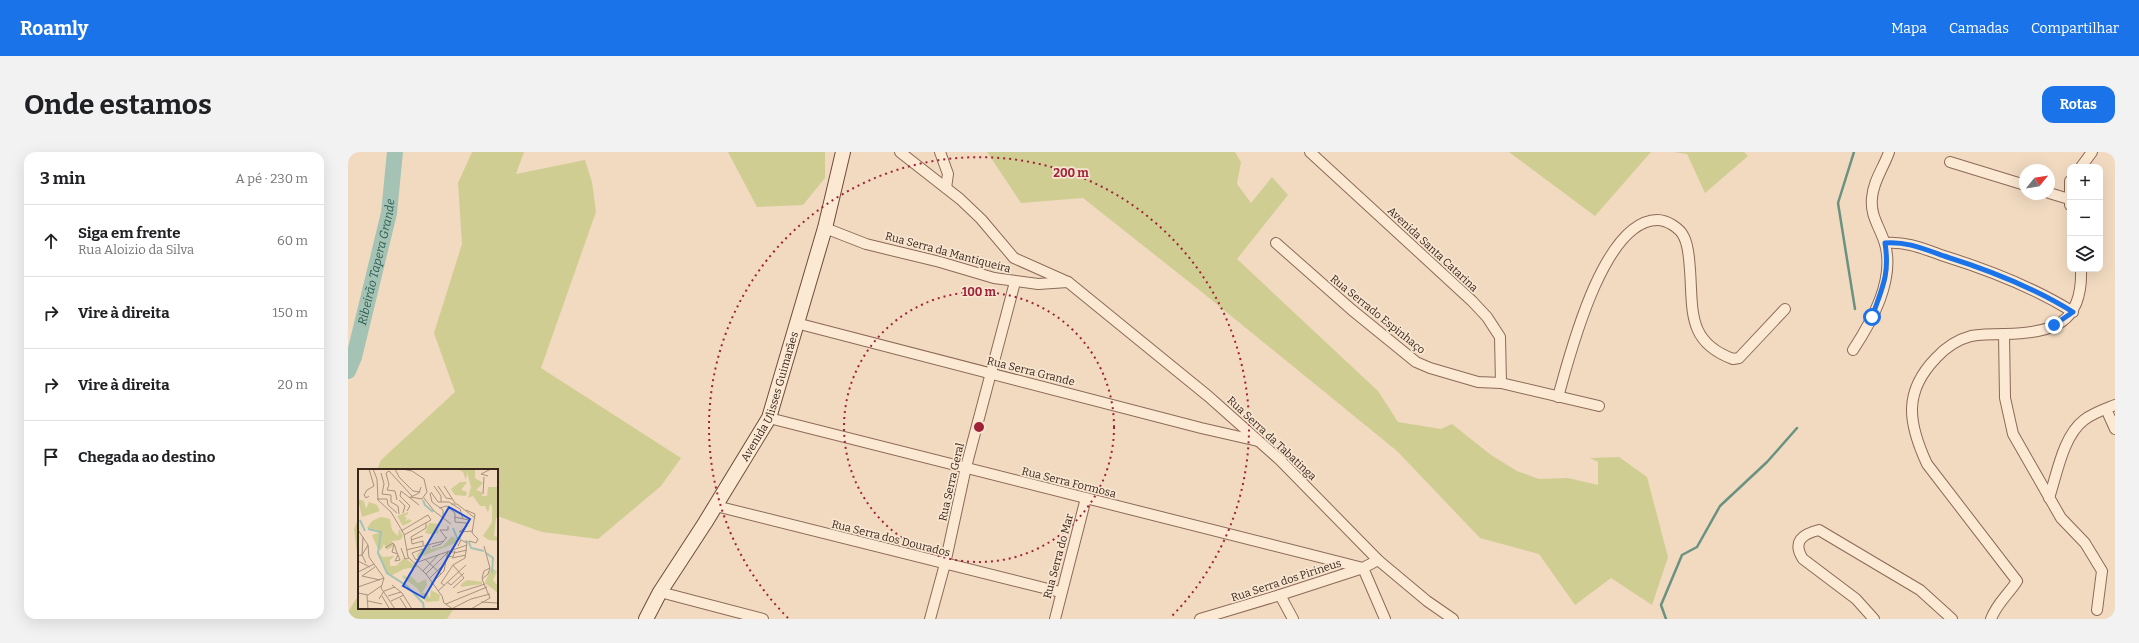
<!DOCTYPE html>
<html lang="pt">
<meta charset="utf-8">
<style>
:root{--surface:#fff;--page:#f2f2f2;--text:#202124;--muted:#757577;--line:#e0e0e0;--accent:#1a73e8}
body{margin:0;font-family:Bitter,serif;background:var(--page);color:var(--text)}
.controls{position:absolute;right:12px;top:12px;display:grid;overflow:hidden;border-radius:8px;box-shadow:0 4px 16px #0002}
.controls button{width:36px;height:36px;display:grid;place-items:center;padding:0;border:0;border-bottom:1px solid var(--line);background:var(--surface);color:var(--text);font:20px sans-serif}
.compass{position:absolute;left:1671px;top:12px;width:36px;height:36px;border-radius:50%;background:var(--surface);box-shadow:0 4px 16px #0002;rotate:60deg}
.stop{position:absolute;width:12px;height:12px;margin:-9px;border:3px solid #1a73e8;border-radius:50%;background:#fff}
.stop.end{background:#1a73e8;border-color:#fff;box-shadow:0 1px 4px #0008}
.list{margin:0;padding:0;list-style:none}
h2{display:flex;justify-content:space-between;align-items:center;height:52px;margin:0;padding:0 16px;font-size:17px}
h2 small{font-size:13px;font-weight:400;color:var(--muted)}
.list li{display:grid;grid-template-columns:26px 1fr auto;gap:12px;align-items:center;box-sizing:border-box;height:72px;padding:0 16px;border-top:1px solid var(--line)}
.list b{display:block;font-size:15px;white-space:nowrap}
.list p{margin:0;font-size:13px;white-space:nowrap;color:var(--muted)}
.list em{font-size:13px;font-style:normal;color:var(--muted)}
.icon{flex:none;width:22px;height:22px;fill:none;stroke:currentColor;stroke-width:2;stroke-linecap:round;stroke-linejoin:round}
.map{position:relative;flex:none;width:1767px;height:467px;overflow:hidden;border-radius:12px}
header{display:flex;align-items:center;gap:24px;box-sizing:border-box;height:56px;padding:0 20px;background:var(--accent);color:#fff}
header strong{font-size:19px}
nav{display:flex;gap:22px;margin-inline-start:auto;font-size:14px}
.intro{display:flex;align-items:center;justify-content:space-between;box-sizing:border-box;height:96px;padding:0 24px}
h1{margin:0;font-size:28px}
.button{padding:10px 18px;border-radius:12px;background:var(--accent);color:#fff;font-size:14px;font-weight:700}
main{display:flex;gap:24px;padding:0 24px}
aside{flex:1;background:var(--surface);border-radius:12px;box-shadow:0 4px 16px #0002}
.map>svg:first-child{display:block}
.green{fill:#d0cd93}
.lines{fill:none;stroke-linecap:round;stroke-linejoin:round}
.stream{stroke:#6a9281;stroke-width:2.5}
.river{stroke:#a4c3b5;stroke-width:16}
.street-casing{stroke:#8c6a57;stroke-width:12}
.secondary-casing{stroke:#6e4b3a;stroke-width:16}
.street{stroke:#fbe9d4;stroke-width:10}
.secondary{stroke:#fbe9d4;stroke-width:14}
.route{stroke:#1a73e8;stroke-width:5}
.ring{fill:none;stroke:#a02238;stroke-width:2;stroke-dasharray:2 4}
.labels{text-anchor:middle;stroke-width:3.5;stroke-linejoin:round;paint-order:stroke}
.street-label{font-size:11px;fill:#3b261c;stroke:#f8e6d1}
.water-label{font-size:12px;font-style:italic;fill:#2a5c50;stroke:#f8e6d1}
.inset-river{fill:none;stroke:#a4c3b5;stroke-width:2}
.inset-road{fill:none;stroke:#a8927e;stroke-width:1}
.view{fill:#1d4ed8;fill-opacity:0.15;stroke:#1d4ed8;stroke-width:2}
.inset-edge{fill:none;stroke:#3b261c;stroke-width:2}
.centre{fill:#a02238;stroke:#f8e6d1;stroke-width:2}
.ring-label{font-size:12px;text-anchor:middle;font-weight:bold;fill:#a02238;stroke:#f8e6d1;stroke-width:3.5;stroke-linejoin:round;paint-order:stroke}
</style>
<header>
<strong>Roamly</strong>
<nav><a>Mapa</a><a>Camadas</a><a>Compartilhar</a></nav>
</header>
<div class="intro"><h1>Onde estamos</h1><a class="button">Rotas</a></div>
<main>
<aside>
<h2>3 min<small>A pé · 230 m</small></h2>
<ul class="list">
<li><svg class="icon" aria-label="ahead" viewBox="0 0 24 24"><path d="M12 20V5M6 11l6-6 6 6"/></svg><div><b>Siga em frente</b><p>Rua Aloizio da Silva</p></div><em>60 m</em></li>
<li><svg class="icon" aria-label="right" viewBox="0 0 24 24"><path d="M7 20v-9h11M14 6l5 5-5 5"/></svg><div><b>Vire à direita</b></div><em>150 m</em></li>
<li><svg class="icon" aria-label="right" viewBox="0 0 24 24"><path d="M7 20v-9h11M14 6l5 5-5 5"/></svg><div><b>Vire à direita</b></div><em>20 m</em></li>
<li><svg class="icon" aria-label="arrive" viewBox="0 0 24 24"><path d="M6 21V4h12l-3 4 3 4H6"/></svg><div><b>Chegada ao destino</b></div></li>
</ul>
</aside>
<div class="map">
<svg width="1767" height="467" viewBox="0 0 1767 467">
<rect width="100%" height="100%" fill="#f1dac0"/>
<!-- green -->
<g class="green">
<polygon points="124,0 176,0 168,22 237,8 244,30 248,60 193,216 333,306 313,334 250,387 194,380 149,364 149,318 29,318 33,308 107,240 86,181 114,92 110,31"/>
<polygon points="380,0 477,0 477,26 455,53 409,55"/>
<polygon points="639,0 887,0 893,10 889,32 903,51 924,25 940,43 889,107 1030,239 1050,270 1093,277 1104,272 1143,303 1169,319 1191,327 1220,326 1250,333 1250,310 1242,306 1271,305 1299,325 1320,405 1304,453 1263,426 1227,453 1191,402 1132,386 1049,299 855,141 735,46 673,51"/>
<polygon points="1161,0 1303,0 1247,64"/>
<polygon points="1325,0 1396,0 1400,4 1357,41 1339,2"/>
<polygon points="11,365 11,417 6,377"/>
<polygon points="11,442 11,456 106,456 99,467 0,467 0,460"/>
</g>
<g class="lines">
<!-- stream -->
<g class="stream">
<polyline points="1506,0 1490,51 1507,157"/>
<polyline points="1318,467 1313,453 1334,403 1349,395 1372,354 1419,310 1449,276"/>
</g>
<!-- river -->
<path class="river" id="s1" d="M 0,219 L 6,205 L 41,61 L 47,0"/>
<defs>
<g id="street">
<polyline points="552,0 612,47 633,67 666,106 720,130 860,244 932,308 1030,408 1079,449 1105,467"/>
<polyline points="592,0 600,22 598,36"/>
<polyline points="962,0 1124,149 1139,165 1152,185 1153,231"/>
<polyline points="1602,10 1677,33"/>
<polyline points="1733,15 1744,0"/>
<polyline points="1722,29 1722,53"/>
<polyline points="1701,41 1721,47"/>
<polyline points="477,76 518,92 592,110 646,126 690,132 720,130"/>
<polyline points="928,91 1004,158 1068,210 1082,216 1130,230 1153,231 1251,254"/>
<path d="M 1537,91 C 1558,89 1576,97 1596,104 C 1641,118 1685,135 1725,160"/>
<polyline points="448,171 853,276 910,289"/>
<polyline points="1656,182 1657,246 1665,282 1713,366 1737,391 1754,419 1749,458"/>
<path d="M 1505,198 C 1524,169 1547,128 1537,92 C 1532,75 1522,64 1524,46 C 1525,29 1536,15 1541,0"/>
<path d="M 1210,245 C 1222,202 1255,69 1309,68 C 1319,68 1332,76 1336,85 C 1341,95 1341,107 1342,118 C 1345,159 1339,190 1385,207 L 1391,206 L 1437,157"/>
<polyline points="1758,257 1767,277"/>
<polyline points="421,266 1015,416 1037,467"/>
<path d="M 1701,346 C 1709,322 1715,284 1736,268 C 1745,261 1757,257 1767,253"/>
<polyline points="368,354 712,440"/>
<polyline points="312,440 415,467"/>
<polyline points="932,443 945,467"/>
<polyline points="582,467 597,412 618,315 667,130"/>
<polyline points="707,467 738,346"/>
<polyline points="852,467 932,443 1015,416 1030,408"/>
<path d="M 1526,467 L 1508,447 L 1455,407 C 1444,390 1454,382 1471,378 L 1572,438 L 1604,467"/>
<path d="M 1643,467 C 1649,451 1660,443 1669,429 L 1579,312 C 1560,271 1555,240 1588,206 C 1598,195 1608,188 1623,184 C 1634,182 1645,182 1657,182 C 1705,181 1735,172 1733,117"/>
</g>
<g id="secondary">
<path id="s2" d="M 298,467 L 312,440 L 357,371 L 421,266 L 477,76 L 495,0"/>
</g>
</defs>
<!-- street casing -->
<use href="#street" class="street-casing"/>
<!-- secondary casing -->
<use href="#secondary" class="secondary-casing"/>
<!-- street -->
<use href="#street" class="street"/>
<!-- secondary -->
<use href="#secondary" class="secondary"/>
</g>
<g class="lines">
<!-- route -->
<path class="route" d="M 1524,165 C 1534,136 1542,123 1537,91 C 1558,89 1576,97 1596,104 C 1641,118 1685,135 1725,160 L 1706,173"/>
</g>
<!-- distance rings -->
<g class="ring">
<circle cx="631" cy="275" r="135"/>
<path d="M440 466A270 270 0 1 1 822 466"/>
</g>
<g class="labels">
<!-- street labels -->
<g class="street-label">
<text transform="translate(1085 97) rotate(43)" y="4">Avenida Santa Catarina</text>
<text transform="translate(600 100) rotate(15)" y="4">Rua Serra da Mantiqueira</text>
<text transform="translate(1030 162) rotate(39)" y="4">Rua Serrado Espinhaço</text>
<text transform="translate(683 219) rotate(14)" y="4">Rua Serra Grande</text>
<text dy="4" stroke="none"><textPath href="#s2" startOffset="256">Avenida Ulisses Guimarães</textPath></text>
<text transform="translate(924 286) rotate(43)" y="4">Rua Serra da Tabatinga</text>
<text transform="translate(603 330) rotate(-77)" y="4">Rua Serra Geral</text>
<text transform="translate(721 330) rotate(14)" y="4">Rua Serra Formosa</text>
<text transform="translate(543 386) rotate(14)" y="4">Rua Serra dos Dourados</text>
<text transform="translate(710 404) rotate(-75)" y="4">Rua Serra do Mar</text>
<text transform="translate(938 428) rotate(-18)" y="4">Rua Serra dos Pirineus</text>
</g>
<!-- water labels -->
<g class="water-label">
<text dy="4" stroke="none"><textPath href="#s1" startOffset="113">Ribeirão Tapera Grande</textPath></text>
</g>
</g>
<!-- overview -->
<g transform="translate(10 317)">
<rect width="140" height="140" fill="#f1dac0"/>
<path d="M 99,0 L 117,0 L 117,9 L 125,14 L 118,21 L 124,23 L 124,27 L 129,27 L 130,18 L 140,18 L 140,49 L 138,49 L 136,67 L 140,68 L 140,72 L 131,71 L 125,67 L 134,53 L 134,37 L 132,35 L 130,44 L 127,37 L 122,37 L 115,27 L 110,29 L 113,18 L 109,3 L 108,11 L 105,3 ZM 102,13 L 109,13 L 103,21 L 109,23 L 108,27 L 97,26 L 94,22 L 93,20 ZM 0,30 L 6,32 L 8,40 L 11,33 L 19,36 L 22,42 L 4,48 ZM 50,43 L 50,45 L 46,47 L 49,49 L 47,52 L 51,50 L 54,52 L 45,57 L 39,47 ZM 23,48 L 32,50 L 34,61 L 40,67 L 41,60 L 45,67 L 42,71 L 34,72 L 35,77 L 29,81 L 26,75 L 23,81 L 20,80 L 15,69 L 14,66 L 20,64 L 20,61 L 9,59 L 14,52 ZM 71,54 L 82,55 L 82,57 L 79,59 L 81,63 L 75,66 L 67,64 ZM 94,67 L 100,71 L 98,74 L 59,89 L 59,85 L 68,77 L 72,76 L 73,80 L 85,77 ZM 21,84 L 25,88 L 37,87 L 32,91 L 32,97 L 38,97 L 46,89 L 60,98 L 46,100 L 34,106 L 29,104 ZM 133,99 L 139,102 L 135,111 L 140,117 L 140,124 L 127,114 ZM 46,106 L 51,110 L 52,107 L 54,108 L 60,114 L 68,110 L 69,116 L 64,124 L 69,124 L 72,130 L 73,121 L 82,126 L 81,132 L 68,133 L 59,119 L 44,108 ZM 109,111 L 124,113 L 124,115 L 103,118 L 103,115 Z" fill="#d0cd93"/>
<path class="inset-river" d="M 65,31 L 67,36 L 75,43M 2,51 L 7,62M 95,59 L 99,69 L 103,70M 10,60 L 23,63 L 20,84 L 29,104 L 49,117 L 65,134 L 66,140M 107,72 L 111,73 L 113,79 L 126,82M 128,84 L 135,89 L 134,104"/>
<path class="inset-road" d="M 11,0 L 16,17 L 9,21 L 6,26 L 8,29 L 11,27M 15,0 L 19,10 L 20,31 L 33,43 L 46,65 L 50,88 L 68,105 L 84,127 L 86,134 L 95,140M 37,0 L 41,8 L 55,22 L 62,23M 44,0 L 54,2 L 66,10 L 69,23 L 64,30M 23,4 L 26,15 L 24,25 L 33,26 L 33,33 L 40,37 L 41,45M 130,7 L 123,5 L 133,0M 31,16 L 28,4 L 31,2 L 54,27M 31,16 L 29,21 L 37,22 L 39,31M 76,17 L 83,27 L 83,33M 80,17 L 88,29 L 94,30M 86,17 L 97,34M 73,23 L 80,33 L 91,33 L 102,40 L 105,50M 72,24 L 74,33 L 85,41 L 85,48M 125,25 L 126,8M 52,28 L 64,30M 53,28 L 61,24 L 63,18M 66,29 L 76,42 L 93,55M 19,30 L 29,30 L 30,36 L 39,44M 41,31 L 47,37 L 45,44M 93,35 L 99,35 L 117,49M 81,39 L 89,37 L 97,44 L 97,53 L 108,54 L 109,57 L 101,63 L 115,62M 108,41 L 117,45 L 114,64 L 120,70 L 118,74 L 111,72M 49,42 L 52,37 L 42,27 L 43,22 L 61,36M 96,48 L 111,51M 0,61 L 10,76 L 11,88 L 26,109 L 23,119 L 37,140M 43,62 L 70,46 L 73,51 L 46,66M 5,68 L 4,86 L 8,94M 88,69 L 82,61 L 90,61 L 90,57M 53,71 L 65,67M 36,75 L 34,83 L 40,85M 65,76 L 65,72 L 54,75 L 53,68 L 68,59 L 68,54M 100,77 L 103,71 L 109,74M 126,77 L 132,99 L 130,105 L 124,110 L 132,129M 74,78 L 83,75 L 89,68M 27,79 L 35,74 L 37,77 L 38,81 L 42,91 L 37,92 L 40,86M 43,79 L 47,90 L 51,89M 48,81 L 86,72M 96,84 L 109,81M 0,87 L 4,86 L 10,76M 89,87 L 95,88 L 97,82M 94,89 L 108,86M 61,91 L 57,90 L 54,84 L 65,80M 68,91 L 83,105M 0,92 L 12,98M 57,94 L 109,76M 95,96 L 106,109 L 95,119M 95,96 L 107,89 L 109,74M 65,102 L 81,85M 0,103 L 16,95M 68,105 L 90,83 L 97,83M 4,107 L 22,111M 4,107 L 17,98M 124,109 L 126,102 L 132,99M 71,110 L 84,97M 89,113 L 93,116 L 106,104M 73,115 L 86,102 L 90,82M 34,116 L 44,124 L 54,140M 86,116 L 83,114 L 95,96M 0,118 L 26,109M 80,122 L 108,96M 0,124 L 10,126 L 23,117M 99,124 L 127,115M 9,126 L 10,140M 24,127 L 31,139M 30,127 L 43,123M 42,129 L 49,140M 21,130 L 26,122 L 37,118M 10,132 L 24,135M 33,132 L 46,126M 123,133 L 140,134M 88,135 L 129,118M 95,139 L 113,130 L 132,125M 113,140 L 132,129"/>
<path class="view" d="M 91,38 L 112,50 L 66,129 L 45,117 Z"/>
<rect width="140" height="140" class="inset-edge"/>
</g>
<circle cx="631" cy="275" r="6" class="centre"/>
<g class="ring-label">
<text x="723" y="25">200 m</text>
<text x="631" y="144">100 m</text>
</g>
</svg>
<div class="controls">
<button>+</button>
<button>−</button>
<button><svg class="icon" aria-label="layers" viewBox="0 0 24 24"><path d="M12 4l9 5-9 5-9-5zM3 14l9 5 9-5"/></svg></button>
</div>
<svg class="compass" viewBox="-18 -18 36 36"><path d="M0-13l5 13h-10z" fill="#e53935"/><path d="M0 13l5-13h-10z" fill="#757577"/></svg>
<div class="stop" style="left:1524px;top:165px"></div>
<div class="stop end" style="left:1706px;top:173px"></div>
</div>
</main>
